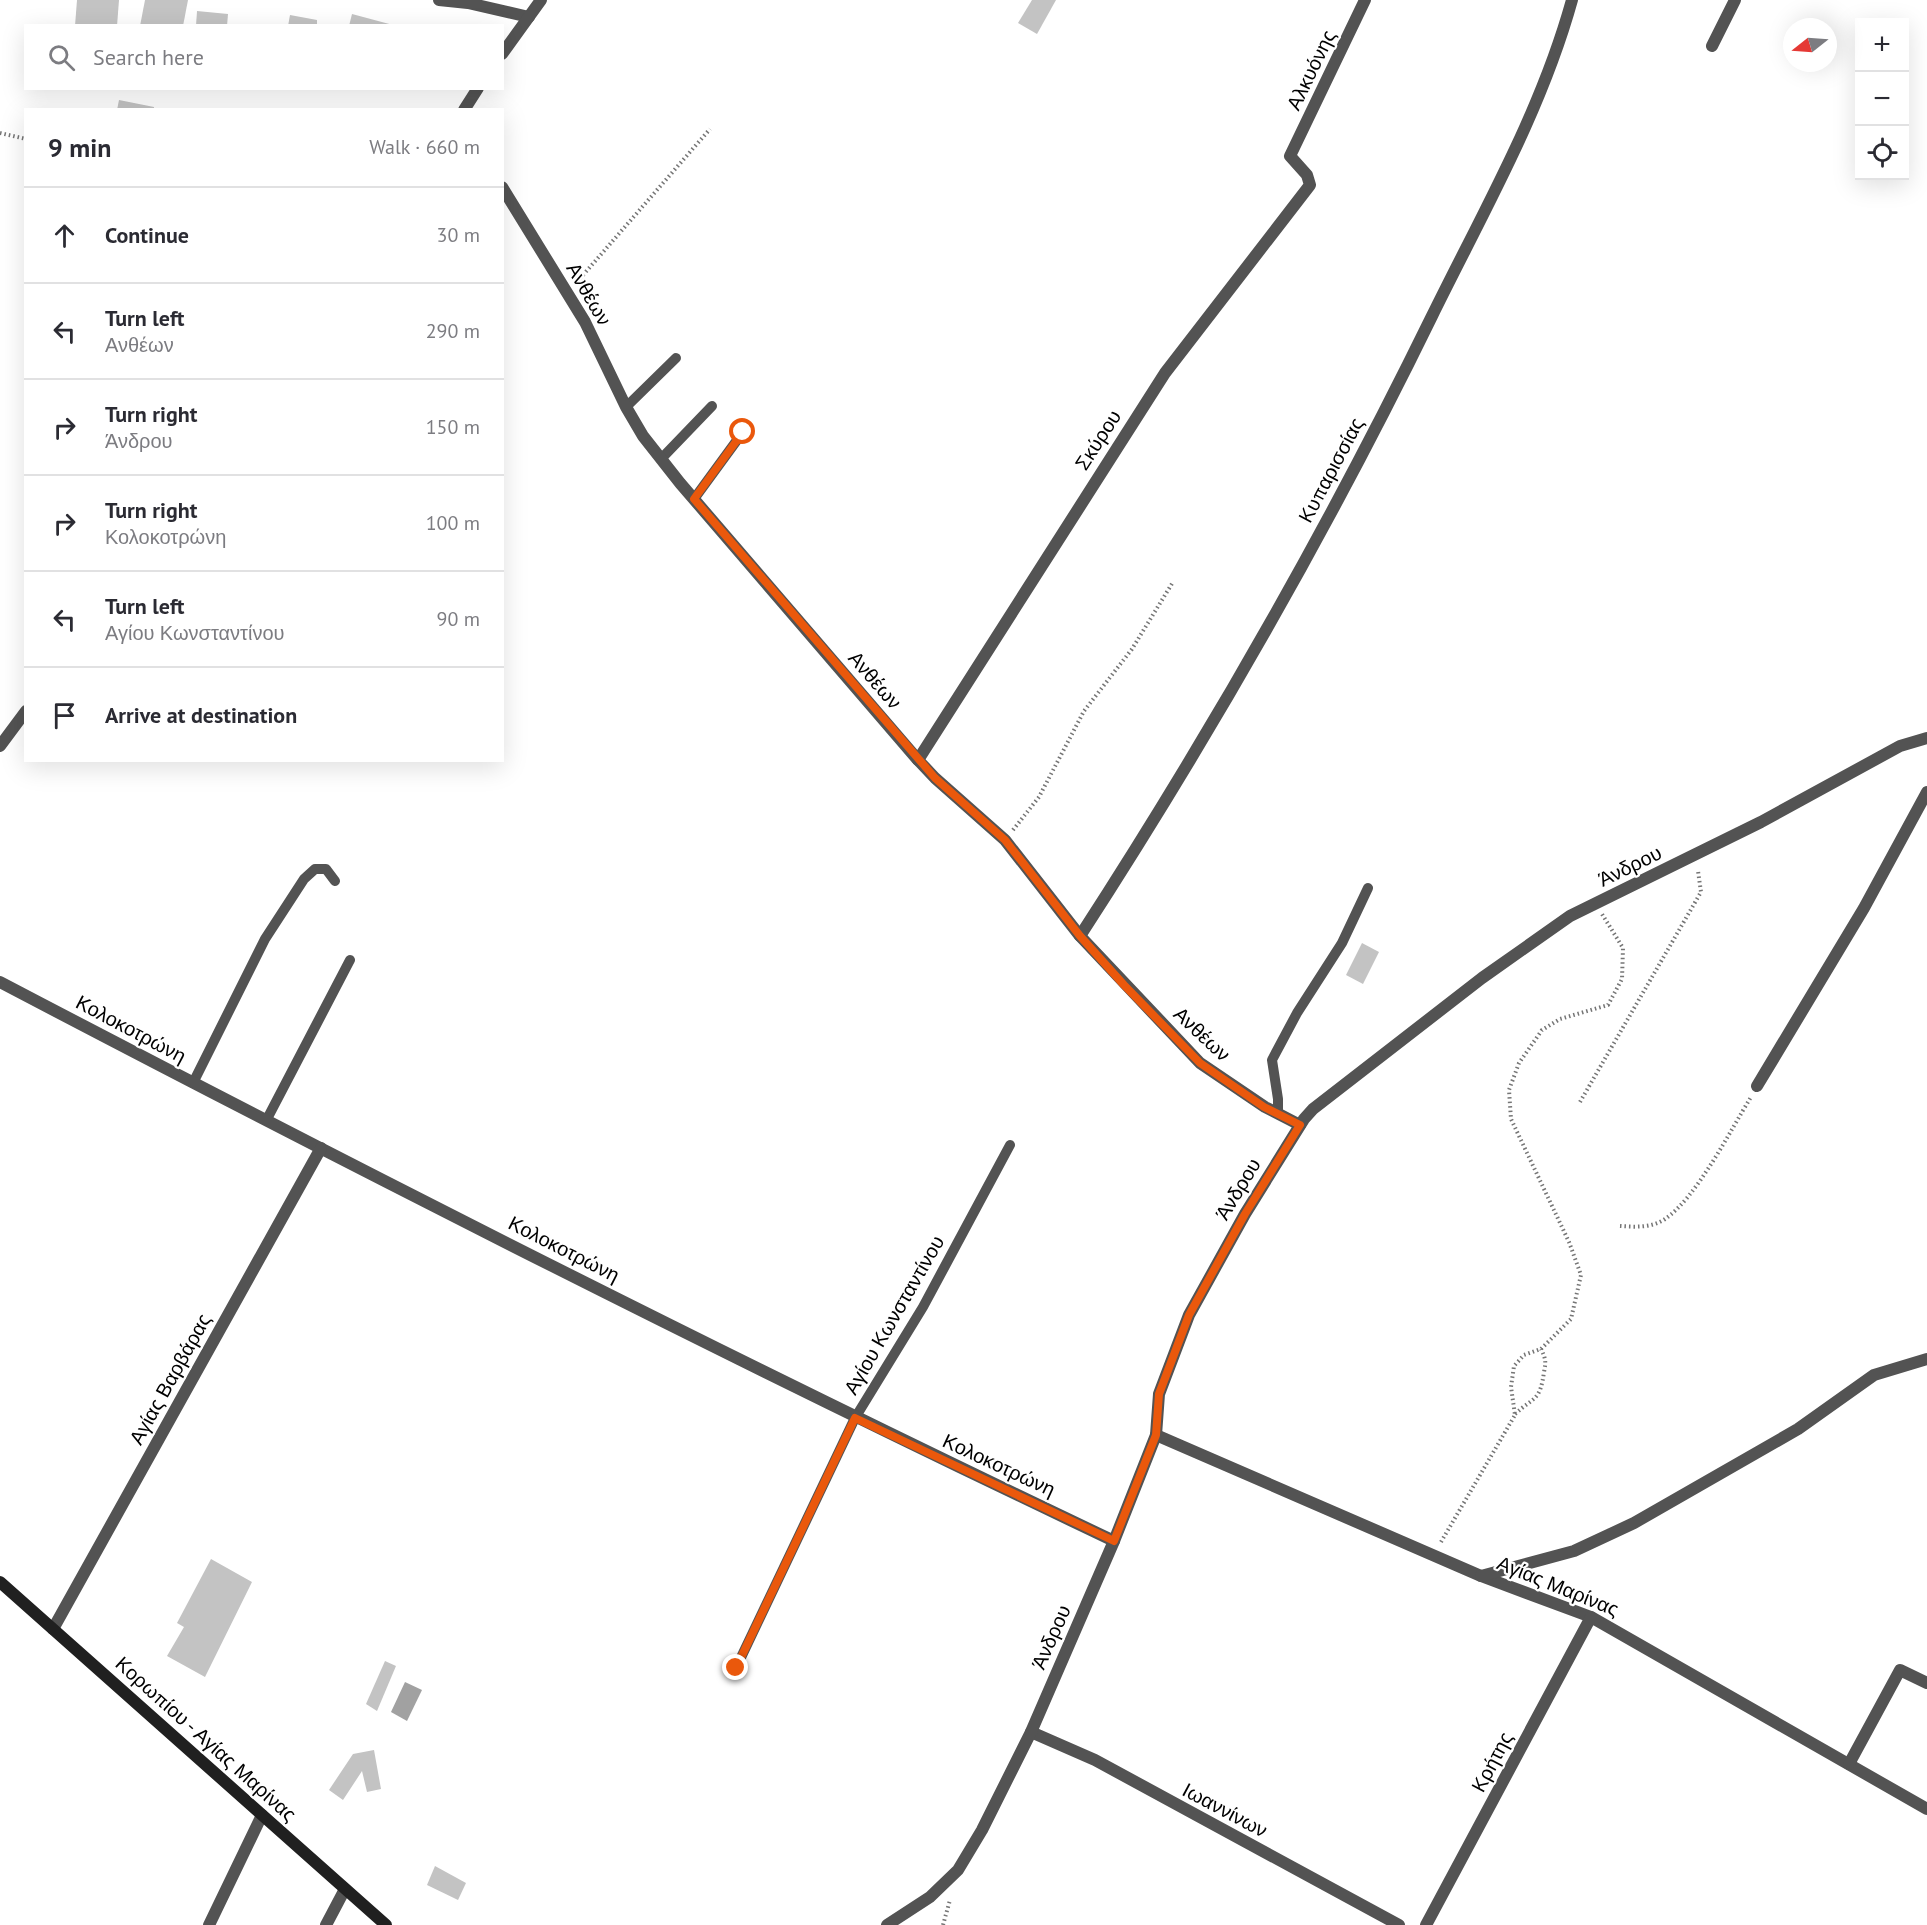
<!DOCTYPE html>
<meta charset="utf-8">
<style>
:root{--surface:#fff;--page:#f2f2f3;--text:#2b2b33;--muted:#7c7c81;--line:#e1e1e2}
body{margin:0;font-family:"PT Sans",sans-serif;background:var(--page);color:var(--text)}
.controls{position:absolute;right:18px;top:18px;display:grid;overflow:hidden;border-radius:0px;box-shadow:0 6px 24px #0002}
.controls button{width:54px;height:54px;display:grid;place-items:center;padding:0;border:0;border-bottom:2px solid var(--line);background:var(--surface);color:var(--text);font:30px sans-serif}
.compass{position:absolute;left:1783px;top:18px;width:54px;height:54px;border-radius:50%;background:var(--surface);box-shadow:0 6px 24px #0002;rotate:253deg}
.stop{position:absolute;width:18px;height:18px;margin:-14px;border:4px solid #ea580c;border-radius:50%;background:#fff}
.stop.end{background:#ea580c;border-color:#fff;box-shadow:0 2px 6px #0008}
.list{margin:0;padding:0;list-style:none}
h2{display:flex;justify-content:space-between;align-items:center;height:78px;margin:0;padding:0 24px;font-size:26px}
h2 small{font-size:20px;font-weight:400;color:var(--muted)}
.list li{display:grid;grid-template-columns:39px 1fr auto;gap:18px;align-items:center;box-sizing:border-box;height:96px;padding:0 24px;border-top:2px solid var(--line)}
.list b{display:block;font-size:22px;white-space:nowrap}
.list p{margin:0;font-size:20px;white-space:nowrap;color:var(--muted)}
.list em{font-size:20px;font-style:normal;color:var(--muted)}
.icon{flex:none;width:33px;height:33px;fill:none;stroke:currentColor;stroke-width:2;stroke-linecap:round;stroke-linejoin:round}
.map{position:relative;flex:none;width:1927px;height:1925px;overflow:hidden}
.search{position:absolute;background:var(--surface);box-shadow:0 6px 24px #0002;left:24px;top:24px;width:480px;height:66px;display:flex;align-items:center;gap:15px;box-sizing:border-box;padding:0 21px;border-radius:0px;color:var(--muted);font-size:22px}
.panel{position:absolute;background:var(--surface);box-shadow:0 6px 24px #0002;left:24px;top:108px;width:480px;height:654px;border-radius:0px}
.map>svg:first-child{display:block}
.water{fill:#a1a1a1}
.building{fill:#c3c3c3}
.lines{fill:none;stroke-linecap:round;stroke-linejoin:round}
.path{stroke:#757575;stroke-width:4;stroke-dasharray:1.5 3;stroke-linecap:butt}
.service{stroke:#535353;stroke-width:10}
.minor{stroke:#535353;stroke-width:12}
.tertiary{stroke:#535353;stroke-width:12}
.secondary{stroke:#202020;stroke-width:12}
.route{stroke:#ea580c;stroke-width:8}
.labels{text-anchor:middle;stroke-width:4.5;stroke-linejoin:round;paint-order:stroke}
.street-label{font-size:20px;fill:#000;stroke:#fff}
</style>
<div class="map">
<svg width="1927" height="1925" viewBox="0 0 1927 1925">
<rect width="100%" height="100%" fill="#fff"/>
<!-- water -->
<polygon class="water" points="405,1682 422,1690 407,1721 391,1712"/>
<!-- building -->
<g class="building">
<polygon points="77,0 119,0 117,26 75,26"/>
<polygon points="145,0 188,0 183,26 140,26"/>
<polygon points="1032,0 1056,0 1037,34 1018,23"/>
<polygon points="197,11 228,14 227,26 196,26"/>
<polygon points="352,14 393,25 392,26 349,26"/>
<polygon points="290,15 317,20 317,26 288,26"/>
<polygon points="119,100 154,107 154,110 117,110"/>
<polygon points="1362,943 1379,952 1363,984 1346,975"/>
<polygon points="211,1559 252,1582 205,1677 167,1656 184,1627 177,1623"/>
<polygon points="385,1661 396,1666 377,1711 366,1704"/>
<polygon points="374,1750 381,1789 367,1792 362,1771 343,1800 329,1790 353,1754"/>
<polygon points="435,1866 466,1883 458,1900 427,1885"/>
</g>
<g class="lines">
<!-- path -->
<g class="path">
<polyline points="0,133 26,139"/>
<polyline points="577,282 710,129"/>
<polyline points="1013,830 1039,797 1084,711 1132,649 1173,582"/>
<polyline points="1580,1102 1701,892 1698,871"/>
<path d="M 1620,1226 C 1635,1227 1652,1228 1665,1219 C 1697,1197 1730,1131 1751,1097"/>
<path d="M 1515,1414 C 1535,1396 1540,1401 1544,1372 C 1546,1362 1546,1359 1541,1349"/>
<polyline points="1441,1542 1515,1415 1511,1387 1514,1366 1524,1355 1541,1349 1571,1319 1581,1275 1569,1242 1511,1119 1509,1090 1519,1063 1542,1030 1560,1019 1608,1005 1622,979 1623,948 1602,914"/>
<polyline points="943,1925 950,1900"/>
</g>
<!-- service -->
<g class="service">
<polyline points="626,407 676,358"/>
<polyline points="661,459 712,406"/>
<polyline points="694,499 743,432"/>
<polyline points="193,1083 265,939 304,879 315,869 326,869 335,881"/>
<polyline points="1278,1112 1278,1099 1272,1060 1297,1013 1342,943 1368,888"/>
<polyline points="267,1119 350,960"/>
<polyline points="736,1668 855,1418 923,1307 1010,1145"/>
</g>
<!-- minor -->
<g class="minor">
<polyline points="439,0 468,3 529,17"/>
<polyline points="1712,46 1735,0"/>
<polyline points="502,187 585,322 626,407 643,436 680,483 918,760 935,778 1005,840 1080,936 1200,1063 1265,1107 1300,1125"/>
<polyline points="918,760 1165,373 1310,185 1307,175 1290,156 1365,0"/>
<path d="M 1080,936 C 1209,737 1328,529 1432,316 C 1483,212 1541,112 1572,0"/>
<path d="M 0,982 C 368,1175 739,1363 1114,1541"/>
<polyline points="1757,1086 1864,908 1927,792"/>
<polyline points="1156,1435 1481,1576 1591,1617 1927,1809"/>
<polyline points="1481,1576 1574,1551 1634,1523 1798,1429 1874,1375 1927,1359"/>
<polyline points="53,1629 321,1148"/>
<polyline points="1031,1732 1095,1760 1399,1925"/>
<polyline points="1849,1764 1900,1670 1927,1683"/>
<polyline points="209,1925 262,1815"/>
<polyline points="326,1925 345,1889"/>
<polyline points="887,1925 930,1897 958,1870 982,1830 1031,1732 1114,1541 1156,1435 1159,1394 1189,1315 1245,1214 1304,1119 1313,1109 1482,978 1570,916 1761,822 1900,746 1927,738"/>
<polyline points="1426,1925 1591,1617"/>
</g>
<!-- tertiary -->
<g class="tertiary">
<polyline points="502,54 541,0"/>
<polyline points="464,110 478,88"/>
<polyline points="0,746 26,711"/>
</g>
<!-- secondary -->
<polyline class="secondary" points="0,1582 386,1925"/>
</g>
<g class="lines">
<!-- route -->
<polyline class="route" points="736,1668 855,1418 1114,1541 1156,1435 1159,1394 1189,1315 1245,1214 1300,1125 1264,1107 1200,1063 1124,985 1080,936 1005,840 935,778 694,499 743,432"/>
</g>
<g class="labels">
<!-- street labels -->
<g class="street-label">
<text transform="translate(1311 70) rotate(-64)" y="7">Αλκυόνης</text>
<text transform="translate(589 294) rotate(60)" y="7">Ανθέων</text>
<text transform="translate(1098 440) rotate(-57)" y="7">Σκύρου</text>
<text transform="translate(1331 470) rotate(-62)" y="7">Κυπαρισσίας</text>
<text transform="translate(875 680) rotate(49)" y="7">Ανθέων</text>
<text transform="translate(1630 866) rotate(-26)" y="7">Άνδρου</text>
<text transform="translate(131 1029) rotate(28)" y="7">Κολοκοτρώνη</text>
<text transform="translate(1202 1034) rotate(43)" y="7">Ανθέων</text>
<text transform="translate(1238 1189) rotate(-59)" y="7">Άνδρου</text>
<text transform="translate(564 1249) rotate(27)" y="7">Κολοκοτρώνη</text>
<text transform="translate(894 1315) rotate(-60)" y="7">Αγίου Κωνσταντίνου</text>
<text transform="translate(170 1379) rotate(-61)" y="7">Αγίας Βαρβάρας</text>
<text transform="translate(999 1465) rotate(25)" y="7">Κολοκοτρώνη</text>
<text transform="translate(1558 1586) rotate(22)" y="7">Αγίας Μαρίνας</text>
<text transform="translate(1051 1637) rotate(-66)" y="7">Άνδρου</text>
<text transform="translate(206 1739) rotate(42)" y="7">Κορωπίου - Αγίας Μαρίνας</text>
<text transform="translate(1492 1762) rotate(-62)" y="7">Κρήτης</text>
<text transform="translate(1225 1810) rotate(28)" y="7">Ιωαννίνων</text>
</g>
</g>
</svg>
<div class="controls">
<button>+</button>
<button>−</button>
<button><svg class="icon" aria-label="locate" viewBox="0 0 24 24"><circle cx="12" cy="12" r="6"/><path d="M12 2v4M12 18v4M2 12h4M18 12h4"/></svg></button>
</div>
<svg class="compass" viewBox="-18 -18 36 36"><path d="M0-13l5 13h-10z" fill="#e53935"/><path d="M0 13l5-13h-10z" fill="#7c7c81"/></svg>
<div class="stop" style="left:743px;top:432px"></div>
<div class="stop end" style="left:736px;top:1668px"></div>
<div class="search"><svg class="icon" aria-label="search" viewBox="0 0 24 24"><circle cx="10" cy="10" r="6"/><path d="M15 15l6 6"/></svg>Search here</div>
<section class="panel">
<h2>9 min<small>Walk · 660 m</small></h2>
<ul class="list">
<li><svg class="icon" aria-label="ahead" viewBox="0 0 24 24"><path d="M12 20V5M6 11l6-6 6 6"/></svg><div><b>Continue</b></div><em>30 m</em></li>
<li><svg class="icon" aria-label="left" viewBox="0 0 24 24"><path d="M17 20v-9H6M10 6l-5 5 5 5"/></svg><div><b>Turn left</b><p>Ανθέων</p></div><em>290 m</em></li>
<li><svg class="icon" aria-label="right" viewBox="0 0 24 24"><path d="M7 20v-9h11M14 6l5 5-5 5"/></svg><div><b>Turn right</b><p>Άνδρου</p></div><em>150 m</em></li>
<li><svg class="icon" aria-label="right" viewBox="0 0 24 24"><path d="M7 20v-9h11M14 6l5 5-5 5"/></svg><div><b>Turn right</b><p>Κολοκοτρώνη</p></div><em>100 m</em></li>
<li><svg class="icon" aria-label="left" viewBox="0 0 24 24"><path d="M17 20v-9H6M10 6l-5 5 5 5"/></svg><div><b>Turn left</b><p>Αγίου Κωνσταντίνου</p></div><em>90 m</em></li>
<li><svg class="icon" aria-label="arrive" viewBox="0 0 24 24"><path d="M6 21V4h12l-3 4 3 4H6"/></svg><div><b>Arrive at destination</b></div></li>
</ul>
</section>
</div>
